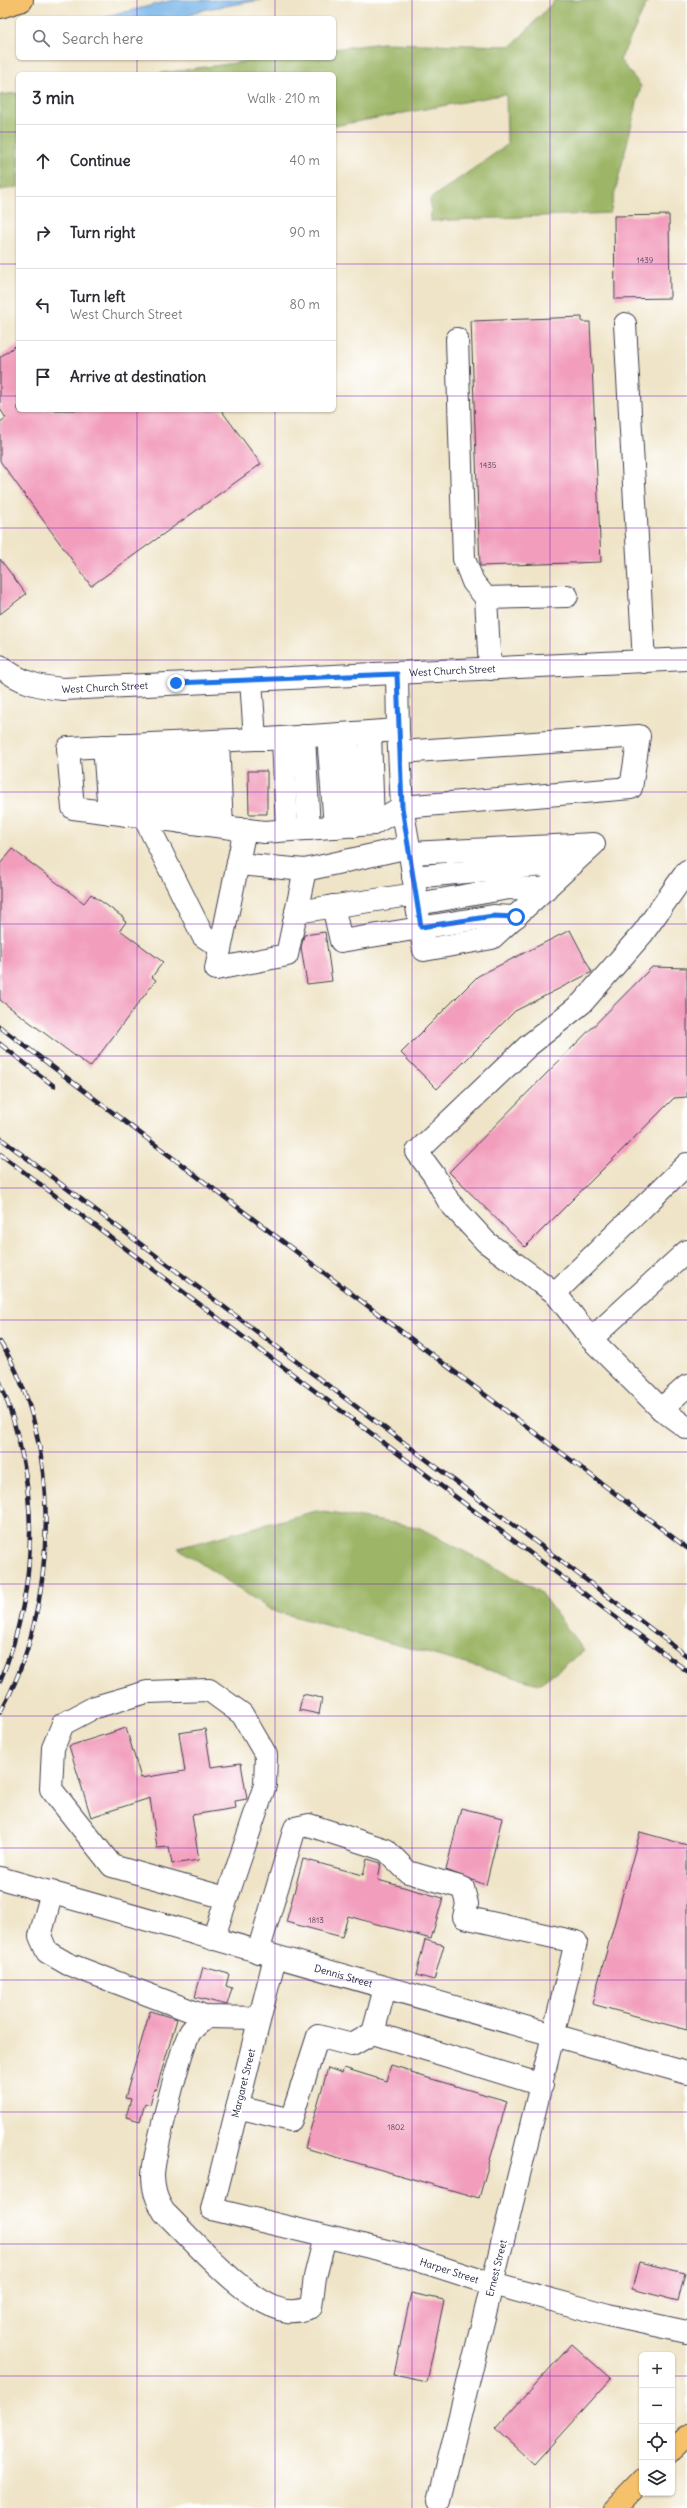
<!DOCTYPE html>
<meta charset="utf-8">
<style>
:root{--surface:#fff;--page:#f7f7f7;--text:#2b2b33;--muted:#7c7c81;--line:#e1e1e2}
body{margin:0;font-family:Delius,sans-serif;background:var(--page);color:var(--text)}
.controls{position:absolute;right:12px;bottom:12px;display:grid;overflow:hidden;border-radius:6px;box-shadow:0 1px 3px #0004}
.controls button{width:36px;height:36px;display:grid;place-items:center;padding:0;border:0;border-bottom:1px solid var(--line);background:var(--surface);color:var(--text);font:20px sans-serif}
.stop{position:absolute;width:12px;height:12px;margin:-9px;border:3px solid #1a73e8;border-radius:50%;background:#fff}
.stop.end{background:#1a73e8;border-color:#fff;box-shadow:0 1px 4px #0008}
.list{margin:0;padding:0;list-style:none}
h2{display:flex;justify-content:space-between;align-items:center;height:52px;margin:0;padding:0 16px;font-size:17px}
h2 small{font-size:13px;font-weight:400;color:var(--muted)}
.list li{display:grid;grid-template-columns:26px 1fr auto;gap:12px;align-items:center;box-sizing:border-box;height:72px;padding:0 16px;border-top:1px solid var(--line)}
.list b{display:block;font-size:15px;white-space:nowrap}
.list p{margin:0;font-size:13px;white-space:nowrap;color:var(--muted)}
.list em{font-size:13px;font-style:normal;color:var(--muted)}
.icon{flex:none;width:22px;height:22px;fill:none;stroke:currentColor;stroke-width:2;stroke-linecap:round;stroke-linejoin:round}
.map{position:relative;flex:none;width:687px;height:2508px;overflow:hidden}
.search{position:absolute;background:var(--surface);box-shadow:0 1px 3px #0004;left:16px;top:16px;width:320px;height:44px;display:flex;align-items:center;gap:10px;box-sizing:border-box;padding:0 14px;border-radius:6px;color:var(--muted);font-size:15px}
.panel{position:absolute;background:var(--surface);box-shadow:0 1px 3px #0004;left:16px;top:72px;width:320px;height:340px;border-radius:6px}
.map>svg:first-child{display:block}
.forest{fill:#9cb566;stroke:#5f6c50}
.water{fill:#75b2e7;stroke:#4c6a91}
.building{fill:#f29dbc}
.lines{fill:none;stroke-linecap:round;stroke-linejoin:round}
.minor-casing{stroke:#413f50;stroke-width:24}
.major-casing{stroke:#413f50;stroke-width:24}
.highway-casing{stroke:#413f50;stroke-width:24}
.minor{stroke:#fff;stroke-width:22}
.major{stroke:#f5c16b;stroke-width:22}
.highway{stroke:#f5c16b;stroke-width:22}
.rail-casing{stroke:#22223b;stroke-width:4.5}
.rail{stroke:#fff;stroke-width:3;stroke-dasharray:9;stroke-linecap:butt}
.route{stroke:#1a73e8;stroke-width:5}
.grid{fill:none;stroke:#7b2cbf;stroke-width:1;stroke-opacity:0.55}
.labels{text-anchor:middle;stroke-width:4;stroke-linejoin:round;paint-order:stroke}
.number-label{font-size:8px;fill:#56415b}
.street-label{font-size:10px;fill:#22223b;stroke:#fff}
</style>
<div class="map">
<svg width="687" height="2508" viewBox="0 0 687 2508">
<rect width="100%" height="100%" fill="#fff"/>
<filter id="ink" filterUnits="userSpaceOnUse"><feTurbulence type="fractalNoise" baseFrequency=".025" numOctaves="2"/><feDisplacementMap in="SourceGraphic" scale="8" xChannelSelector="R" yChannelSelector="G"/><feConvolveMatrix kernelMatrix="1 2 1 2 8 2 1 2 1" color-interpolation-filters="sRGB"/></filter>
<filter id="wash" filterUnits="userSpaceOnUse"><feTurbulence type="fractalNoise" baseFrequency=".012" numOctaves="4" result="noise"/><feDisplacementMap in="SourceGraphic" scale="16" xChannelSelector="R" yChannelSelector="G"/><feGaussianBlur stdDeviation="0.9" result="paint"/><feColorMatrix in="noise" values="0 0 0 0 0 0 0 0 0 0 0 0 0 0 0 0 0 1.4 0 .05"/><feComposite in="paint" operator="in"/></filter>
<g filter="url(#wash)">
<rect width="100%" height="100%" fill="#efe4c7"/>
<!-- forest -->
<g class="forest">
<polygon points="555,0 648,0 620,60 641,86 610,213 431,221 430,199 507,145 506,94 334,126 334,74 154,74 271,58 334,58 334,49 382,43 512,46"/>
<polygon points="18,93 18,187 0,190 0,95"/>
<polygon points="316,1511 418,1527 539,1591 584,1651 539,1684 271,1610 178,1548"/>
</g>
<!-- water -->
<polygon class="water" points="173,0 261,0 207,9 180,18 102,18"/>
<g id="blocks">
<!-- building -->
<g class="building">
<polygon points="669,215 670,298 615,299 614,216"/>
<polygon points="582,317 582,322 590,322 601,562 480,566 471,321"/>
<polygon points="18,344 18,410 221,410 261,464 91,586 0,461 0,422 6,418 0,409 0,357"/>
<polygon points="0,559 26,594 0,614"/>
<polygon points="248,771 267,771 267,814 249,814"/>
<polygon points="12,849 84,903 91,894 124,918 123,920 126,922 120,930 163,962 152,977 156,980 90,1067 0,1000 0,864"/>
<polygon points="570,930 592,972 515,1011 437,1089 401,1053 478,976"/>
<polygon points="325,932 332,981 307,984 301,947 304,935"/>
<polygon points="652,967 687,968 687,1097 674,1098 525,1247 449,1172"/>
<polygon points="303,1694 322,1698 319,1714 299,1710"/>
<polygon points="126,1728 141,1778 185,1771 179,1733 205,1729 211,1767 241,1763 247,1799 235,1801 236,1808 192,1815 199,1860 172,1864 169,1847 157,1848 150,1798 91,1817 69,1746"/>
<polygon points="461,1808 502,1818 486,1885 446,1870"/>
<polygon points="640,1832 687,1845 687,2030 592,2004"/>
<polygon points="303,1859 363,1875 367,1859 381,1863 378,1880 443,1898 431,1939 348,1916 342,1937 286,1922"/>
<polygon points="425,1940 444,1945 434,1980 416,1975"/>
<polygon points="203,1967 229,1974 226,1986 232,1988 227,2005 195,1997"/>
<polygon points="150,2011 177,2019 156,2090 154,2089 150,2105 145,2103 140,2121 126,2117 131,2099 125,2098"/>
<polygon points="391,2065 411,2071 411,2073 507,2101 479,2198 305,2148 328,2068 342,2073 344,2068 386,2081"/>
<polygon points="639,2262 685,2273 678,2301 632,2289"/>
<polygon points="411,2293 444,2300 427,2382 394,2375"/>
<polygon points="572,2344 611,2379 534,2464 495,2429"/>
</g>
</g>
</g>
<g filter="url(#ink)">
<use href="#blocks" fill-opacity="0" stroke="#413f50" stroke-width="1"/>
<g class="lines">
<defs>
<g id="minor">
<polyline points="625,324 644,662"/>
<polyline points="457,339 464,559 473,582 486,598 490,669"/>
<polyline points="486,598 567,596"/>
<path id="s1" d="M 0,666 C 19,682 39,687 63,689 L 687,659"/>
<polyline points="251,680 255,739 267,739 398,730 397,674"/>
<polyline points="370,733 373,824"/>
<polyline points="348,734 354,826"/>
<polyline points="328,735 335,827"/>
<polyline points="304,736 309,829"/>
<polyline points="283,738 287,830"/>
<polyline points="255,739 68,748 73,808 264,832 373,824 402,807 398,730"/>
<polyline points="218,741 222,826"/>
<polyline points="199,742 201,824"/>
<polyline points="179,743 181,822"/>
<polyline points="159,744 162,819"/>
<polyline points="122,745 125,815"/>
<polyline points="142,745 144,817 203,936 220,947"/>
<polyline points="104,746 109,813"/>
<polyline points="245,829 216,969 287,955 305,870 409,847 402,807 631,788 639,736 400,752"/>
<polyline points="410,853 594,844 492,938 424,950 415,894"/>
<polyline points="238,864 305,870"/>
<polyline points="687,871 643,933 582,1003 528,1046 417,1152 434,1175 449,1202 486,1242 555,1293 591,1339 661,1409 687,1428"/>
<polyline points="413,877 530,866 572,865"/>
<polyline points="417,904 509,888 546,889"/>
<polyline points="333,906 341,941 493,916 516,917"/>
<polyline points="296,912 416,894 409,847"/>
<polyline points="555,1293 687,1164"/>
<polyline points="591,1339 687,1251"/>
<polyline points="661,1409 687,1386"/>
<path id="s2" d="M 0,1878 L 687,2073"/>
<polyline points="52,1892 40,1936 47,1952 68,1964 207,2017 259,2018"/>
<polyline points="213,1939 265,1785 266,1755 242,1714 209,1690 147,1692 95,1707 63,1724 53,1748 51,1789 112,1866 226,1898"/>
<polyline points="258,1952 295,1828 309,1825 386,1850 408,1872 463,1888 467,1904 464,1917 576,1942 439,2501"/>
<path id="s3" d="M 275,1957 L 212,2209 L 399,2254 L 492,2284 L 608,2315 L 687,2332"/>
<polyline points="385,1988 373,2033 542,2085"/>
<path d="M 207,2017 C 202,2021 195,2026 191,2031 C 181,2044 154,2156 153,2174 C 153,2189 156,2199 164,2212 C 192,2239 248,2305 287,2311 C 296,2312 303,2310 311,2307 L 315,2277 L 325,2237"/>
<polyline points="237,2107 291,2120 318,2036 352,2045 373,2033"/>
</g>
<polyline id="major" points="0,7 22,0"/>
<g id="highway">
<polyline points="672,2450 687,2436"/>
<polyline points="615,2508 642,2480"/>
</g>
</defs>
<!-- minor casing -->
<use href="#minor" class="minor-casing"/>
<!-- major casing -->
<use href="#major" class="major-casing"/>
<!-- highway casing -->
<use href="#highway" class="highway-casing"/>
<!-- minor -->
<use href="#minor" class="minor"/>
<!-- major -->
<use href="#major" class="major"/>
<!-- highway -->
<use href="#highway" class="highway"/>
<defs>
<g id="rail">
<polyline points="0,1027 687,1548"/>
<polyline points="0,1044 54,1086"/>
<polyline points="0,1138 687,1656"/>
<polyline points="0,1154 687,1671"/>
<path d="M 0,1342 C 64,1440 58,1613 0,1712"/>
<path d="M 0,1382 C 39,1480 41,1582 0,1681"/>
</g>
</defs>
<!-- rail casing -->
<use href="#rail" class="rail-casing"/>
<!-- rail -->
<use href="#rail" class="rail"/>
</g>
</g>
<g class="lines" filter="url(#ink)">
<!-- route -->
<polyline class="route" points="176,683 397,674 402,807 421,927 493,916 516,917"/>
</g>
<!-- grid -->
<path class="grid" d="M 137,0 L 137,18M 275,0 L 275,18M 412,0 L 412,2508M 550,0 L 550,2508M 137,58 L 137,74M 275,58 L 275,74M 0,132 L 18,132M 334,132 L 687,132M 0,264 L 18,264M 334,264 L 687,264M 0,396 L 18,396M 334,396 L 687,396M 137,410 L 137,2508M 275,410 L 275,2508M 0,528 L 687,528M 0,660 L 687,660M 0,792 L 687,792M 0,924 L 687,924M 0,1056 L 687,1056M 0,1188 L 687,1188M 0,1320 L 687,1320M 0,1452 L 687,1452M 0,1584 L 687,1584M 0,1716 L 687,1716M 0,1848 L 687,1848M 0,1980 L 687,1980M 0,2112 L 687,2112M 0,2244 L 687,2244M 0,2376 L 642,2376M 672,2376 L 687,2376"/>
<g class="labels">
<!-- number labels -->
<g class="number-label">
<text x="645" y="263">1439</text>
<text x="488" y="468">1435</text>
<text x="316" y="1923">1813</text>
<text x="396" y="2130">1802</text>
</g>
<!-- street labels -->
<g class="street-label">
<text dy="4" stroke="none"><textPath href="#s1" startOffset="458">West Church Street</textPath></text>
<text dy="4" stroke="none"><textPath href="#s1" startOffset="110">West Church Street</textPath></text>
<text dy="4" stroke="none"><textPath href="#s2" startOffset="357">Dennis Street</textPath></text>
<text transform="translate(243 2083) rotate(-76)" y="4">Margaret Street</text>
<text transform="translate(496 2268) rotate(-76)" y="4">Ernest Street</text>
<text dy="4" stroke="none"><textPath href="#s3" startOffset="505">Harper Street</textPath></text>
</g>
</g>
</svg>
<div class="controls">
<button>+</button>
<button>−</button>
<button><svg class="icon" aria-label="locate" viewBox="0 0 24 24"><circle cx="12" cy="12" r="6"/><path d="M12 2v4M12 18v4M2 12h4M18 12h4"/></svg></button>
<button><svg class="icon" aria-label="layers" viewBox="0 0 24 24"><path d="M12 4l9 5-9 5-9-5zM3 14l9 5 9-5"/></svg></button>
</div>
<div class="stop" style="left:516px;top:917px"></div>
<div class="stop end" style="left:176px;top:683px"></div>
<div class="search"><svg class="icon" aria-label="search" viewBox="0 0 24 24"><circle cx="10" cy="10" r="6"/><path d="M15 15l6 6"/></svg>Search here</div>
<section class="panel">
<h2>3 min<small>Walk · 210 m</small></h2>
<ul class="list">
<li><svg class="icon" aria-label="ahead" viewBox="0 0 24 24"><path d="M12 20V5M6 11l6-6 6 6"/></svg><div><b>Continue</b></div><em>40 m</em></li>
<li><svg class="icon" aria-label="right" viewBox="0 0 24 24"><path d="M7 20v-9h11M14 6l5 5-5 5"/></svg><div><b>Turn right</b></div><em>90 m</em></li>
<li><svg class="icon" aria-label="left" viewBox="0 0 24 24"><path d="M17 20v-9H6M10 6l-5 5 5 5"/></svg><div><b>Turn left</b><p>West Church Street</p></div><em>80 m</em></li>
<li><svg class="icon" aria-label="arrive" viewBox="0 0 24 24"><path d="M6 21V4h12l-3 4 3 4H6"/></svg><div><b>Arrive at destination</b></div></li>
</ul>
</section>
</div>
